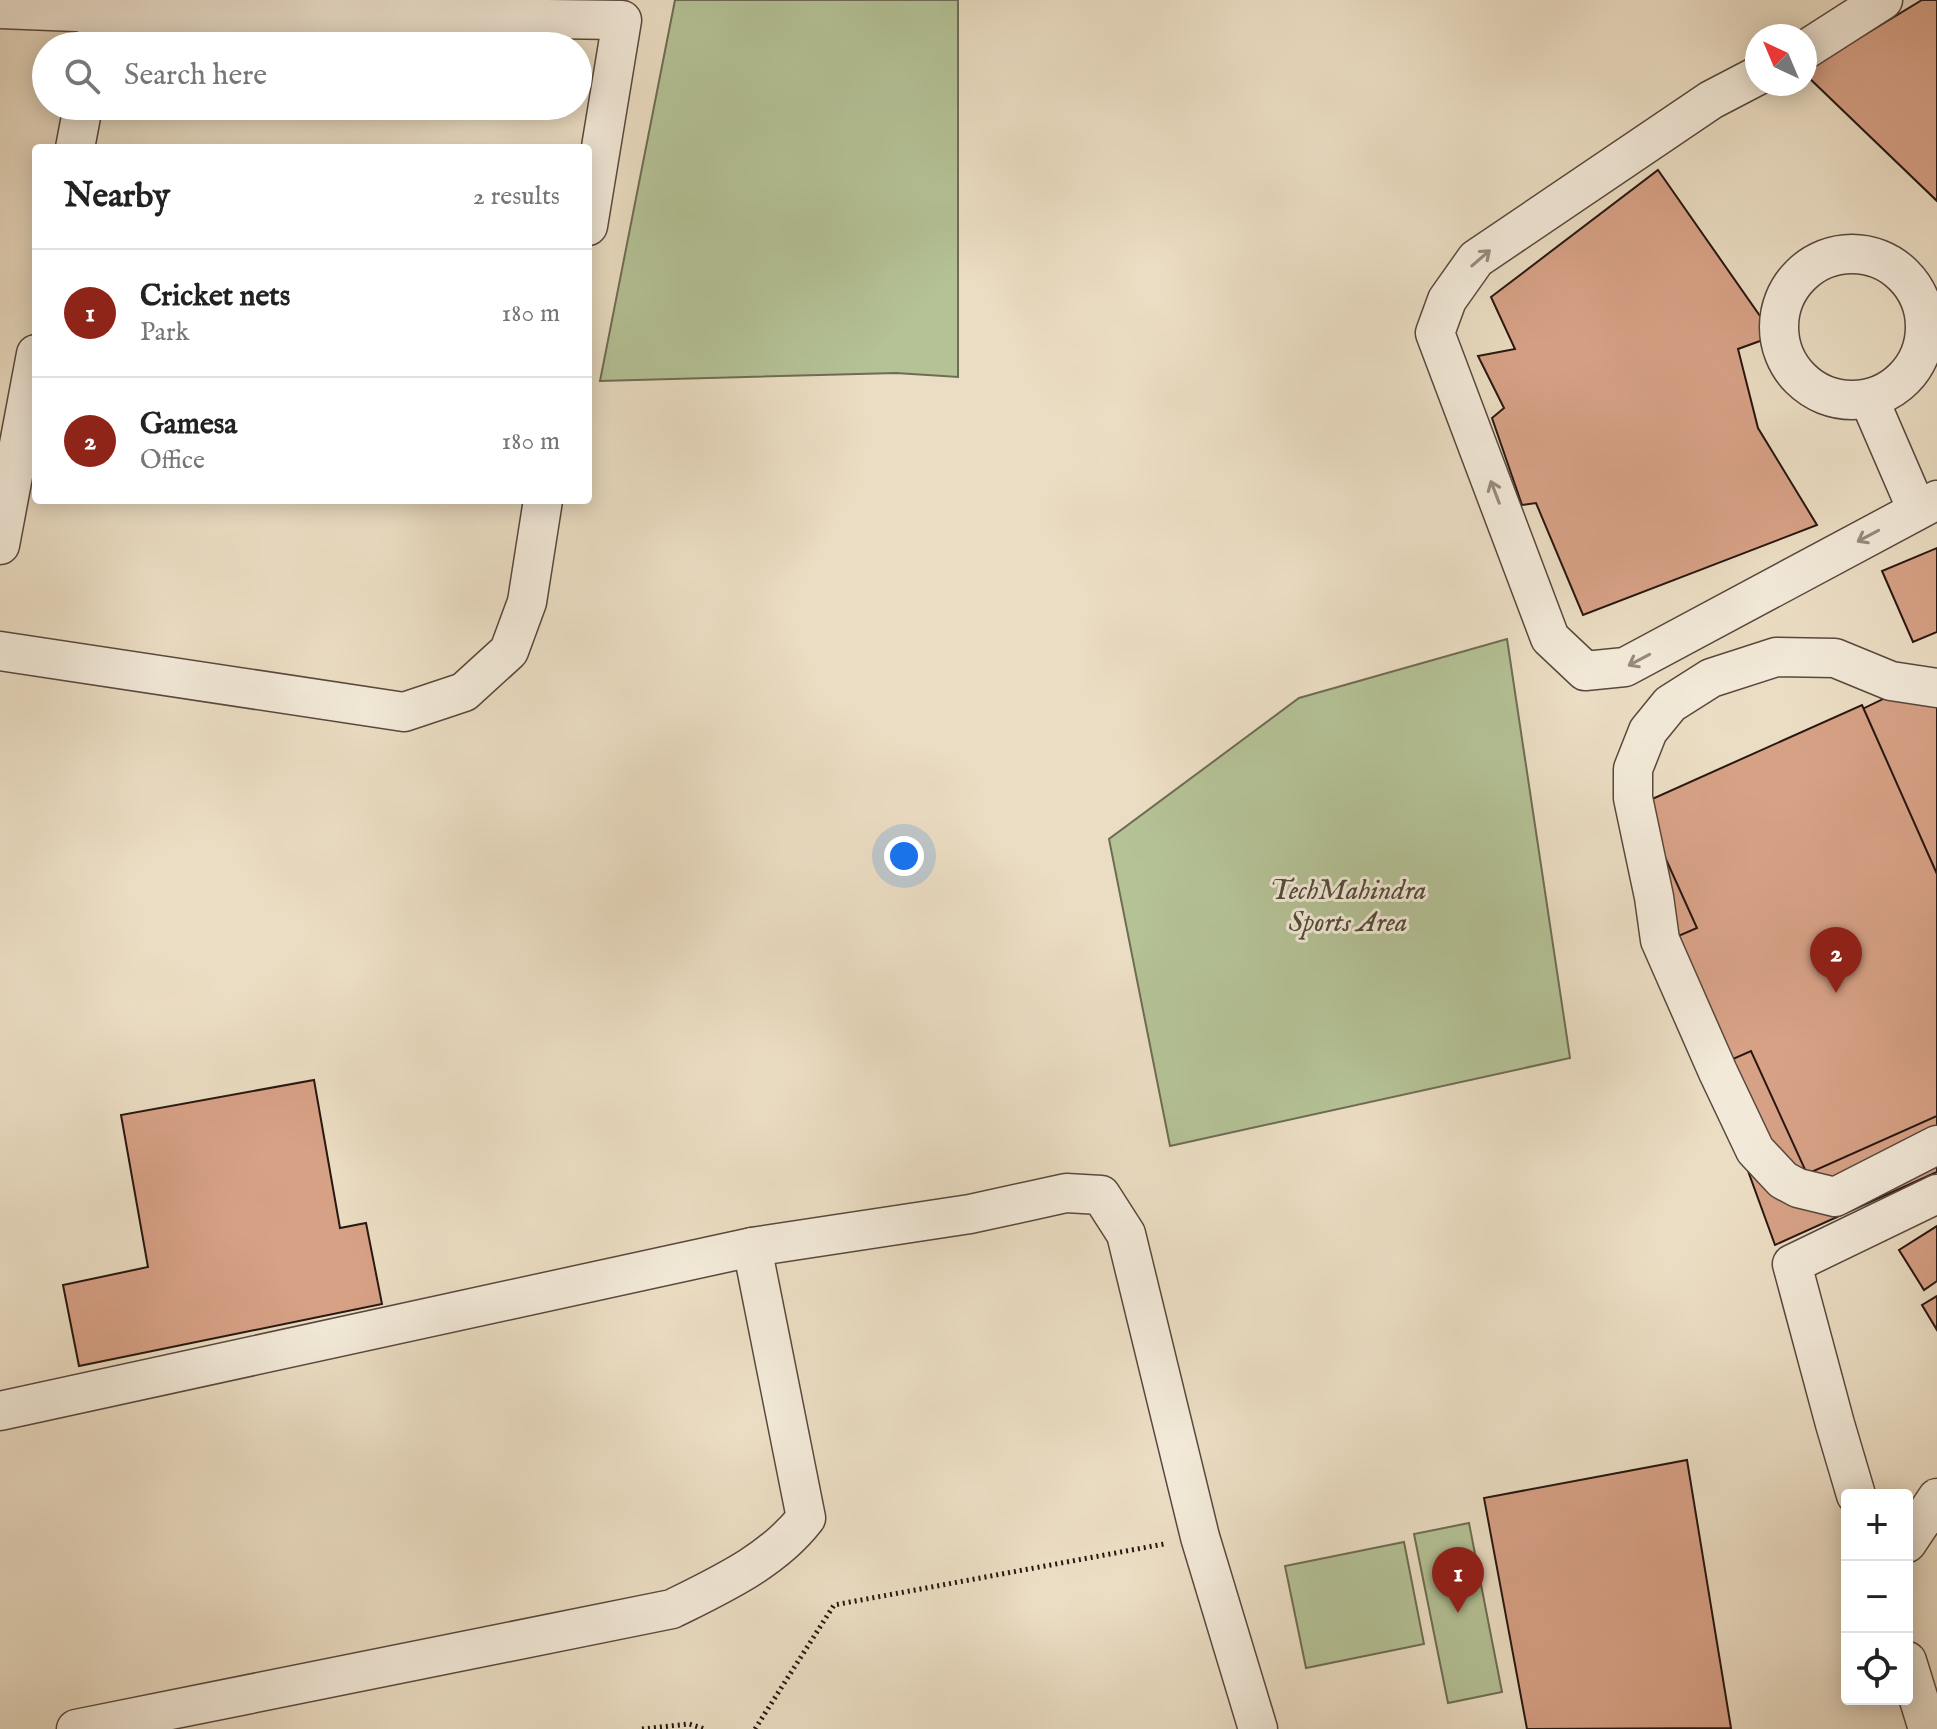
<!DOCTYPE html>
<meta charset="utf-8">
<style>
:root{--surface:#fff;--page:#f2f2f2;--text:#222;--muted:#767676;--line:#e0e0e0;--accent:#8f2418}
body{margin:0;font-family:"IM FELL English",serif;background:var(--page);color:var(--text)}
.controls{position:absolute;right:24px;bottom:24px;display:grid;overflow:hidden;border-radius:8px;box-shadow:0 4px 20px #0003}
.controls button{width:72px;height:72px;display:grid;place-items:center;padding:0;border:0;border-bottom:2px solid var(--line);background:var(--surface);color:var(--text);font:40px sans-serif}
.compass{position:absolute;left:1745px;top:24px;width:72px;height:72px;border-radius:50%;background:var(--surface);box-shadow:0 4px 20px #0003;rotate:316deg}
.you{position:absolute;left:904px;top:856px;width:28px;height:28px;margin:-20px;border:6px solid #fff;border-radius:50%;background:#1a73e8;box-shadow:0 0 0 12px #1a73e833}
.badge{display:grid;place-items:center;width:52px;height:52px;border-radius:50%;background:var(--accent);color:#fff;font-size:26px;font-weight:700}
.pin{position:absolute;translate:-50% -66px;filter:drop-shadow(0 2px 4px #0008)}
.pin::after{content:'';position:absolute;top:42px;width:28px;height:24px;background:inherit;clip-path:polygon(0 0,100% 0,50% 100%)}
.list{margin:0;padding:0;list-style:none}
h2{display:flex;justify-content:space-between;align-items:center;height:104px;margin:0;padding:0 32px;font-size:34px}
h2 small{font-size:26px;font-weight:400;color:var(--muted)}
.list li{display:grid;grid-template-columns:52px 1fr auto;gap:24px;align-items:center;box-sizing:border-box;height:128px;padding:0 32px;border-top:2px solid var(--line)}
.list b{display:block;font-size:30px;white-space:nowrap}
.list p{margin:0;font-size:26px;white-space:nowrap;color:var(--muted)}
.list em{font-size:26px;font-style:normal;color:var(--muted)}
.icon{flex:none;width:44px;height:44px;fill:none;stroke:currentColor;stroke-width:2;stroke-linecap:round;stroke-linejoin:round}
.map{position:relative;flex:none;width:1937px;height:1729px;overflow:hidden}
.search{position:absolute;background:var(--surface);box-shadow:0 4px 20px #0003;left:32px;top:32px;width:560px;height:88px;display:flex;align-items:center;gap:20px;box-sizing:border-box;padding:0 28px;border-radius:44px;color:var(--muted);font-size:30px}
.panel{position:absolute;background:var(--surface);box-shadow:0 4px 20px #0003;left:32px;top:144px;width:560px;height:360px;border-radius:8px}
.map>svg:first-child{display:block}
.green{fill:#b4c296;stroke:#6e6c54;stroke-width:2}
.building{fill:#d7a186;stroke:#281711;stroke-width:2}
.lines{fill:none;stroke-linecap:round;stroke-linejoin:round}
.minor-casing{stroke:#59483e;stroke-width:41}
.path{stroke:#281711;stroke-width:5;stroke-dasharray:2 4;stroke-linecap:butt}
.minor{stroke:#f2e9d8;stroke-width:38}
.oneway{stroke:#978a7e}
.labels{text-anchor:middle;stroke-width:6;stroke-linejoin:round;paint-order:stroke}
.park-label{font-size:28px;font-style:italic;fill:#524a39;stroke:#f2e9d8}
</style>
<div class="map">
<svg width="1937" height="1729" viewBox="0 0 1937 1729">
<rect width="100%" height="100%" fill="#ebddc3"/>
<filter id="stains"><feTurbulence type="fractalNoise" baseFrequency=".0025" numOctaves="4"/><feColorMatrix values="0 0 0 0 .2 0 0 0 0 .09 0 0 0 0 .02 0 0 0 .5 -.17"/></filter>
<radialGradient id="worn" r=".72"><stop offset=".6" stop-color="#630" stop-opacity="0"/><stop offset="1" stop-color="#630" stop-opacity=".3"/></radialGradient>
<!-- green -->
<g class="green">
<polygon points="675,0 958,0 958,377 896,373 600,381"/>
<polygon points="1507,639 1570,1058 1170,1146 1109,839 1299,698"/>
<polygon points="1469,1523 1502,1692 1448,1703 1414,1534"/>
<polygon points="1404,1542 1424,1644 1306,1668 1285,1566"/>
</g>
<!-- building -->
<g class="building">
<polygon points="1922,0 1937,0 1937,201 1805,74 1805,71"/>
<polygon points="1658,170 1774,336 1738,349 1758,428 1817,525 1583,615 1536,503 1522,505 1492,418 1504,408 1478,356 1515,349 1491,297"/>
<polygon points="1937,548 1937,632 1913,642 1882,571"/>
<polygon points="1937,673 1937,1172 1775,1245 1622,825"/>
<polygon points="1862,705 1937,874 1937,1116 1807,1174 1751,1051 1724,1063 1669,940 1697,928 1641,804"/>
<polygon points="314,1080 340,1228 366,1223 382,1304 79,1366 63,1285 148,1267 121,1115"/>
<polygon points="1937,1226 1937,1281 1924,1290 1899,1250"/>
<polygon points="1937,1296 1937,1330 1922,1305"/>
<polygon points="1687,1460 1731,1728 1527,1729 1484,1498"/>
</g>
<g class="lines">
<defs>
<g id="minor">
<polyline points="0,9 101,13 94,46"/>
<polyline points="101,13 622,20 588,226"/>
<polyline points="1805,50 1883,0"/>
<polyline points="1757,76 1711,100 1476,259 1447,300 1435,333 1550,638 1585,671 1625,667 1937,500"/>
<polyline points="75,148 83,106"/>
<circle cx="1852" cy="327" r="73"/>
<polyline points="1869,399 1917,510"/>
<polyline points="0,545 36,354"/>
<polyline points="0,651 404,712 464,692 509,651 527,602 543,500"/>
<polyline points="1937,688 1891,681 1835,658 1776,657 1711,678 1670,704 1648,731 1633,769 1633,798 1654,897 1660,940 1718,1072 1755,1150 1783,1180 1798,1188 1835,1197 1937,1145"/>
<polyline points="752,1247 970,1214 1066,1193 1101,1195 1126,1234 1200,1537 1258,1729"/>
<path d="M 0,1411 L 752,1247 L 806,1518 C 773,1561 720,1585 672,1609 L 76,1729"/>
<polyline points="1856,1495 1835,1424 1792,1264 1937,1194"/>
<polyline points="1907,1543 1937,1498"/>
<polyline points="1907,1661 1928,1729"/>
</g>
</defs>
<!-- minor casing -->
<use href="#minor" class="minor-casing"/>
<!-- path -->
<g class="path">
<polyline points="642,1729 689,1724 705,1729"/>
<polyline points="755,1729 834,1605 1164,1544"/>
</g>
<!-- minor -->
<use href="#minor" class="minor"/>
</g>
<!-- one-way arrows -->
<defs><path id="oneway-shaft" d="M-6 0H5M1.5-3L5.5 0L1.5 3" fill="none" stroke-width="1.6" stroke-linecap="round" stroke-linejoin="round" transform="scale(2)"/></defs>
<g class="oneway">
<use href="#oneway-shaft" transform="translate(1481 258) rotate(-41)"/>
<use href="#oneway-shaft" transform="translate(1495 492) rotate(-111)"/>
<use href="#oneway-shaft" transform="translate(1868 536) rotate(152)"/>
<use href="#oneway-shaft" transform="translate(1639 660) rotate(152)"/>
</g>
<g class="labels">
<!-- park labels -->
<g class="park-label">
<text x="1348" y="899">TechMahindra<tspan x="1348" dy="32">Sports Area</tspan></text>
</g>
</g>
<rect width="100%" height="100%" filter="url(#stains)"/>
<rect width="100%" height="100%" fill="url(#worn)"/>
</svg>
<div class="controls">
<button>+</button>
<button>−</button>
<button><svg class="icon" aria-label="locate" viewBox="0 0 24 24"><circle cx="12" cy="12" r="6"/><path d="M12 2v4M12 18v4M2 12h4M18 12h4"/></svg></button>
</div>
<svg class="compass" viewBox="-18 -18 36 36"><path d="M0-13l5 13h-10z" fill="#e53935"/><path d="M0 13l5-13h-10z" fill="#767676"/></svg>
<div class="you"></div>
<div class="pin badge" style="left:1458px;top:1613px">1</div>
<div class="pin badge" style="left:1836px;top:993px">2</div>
<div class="search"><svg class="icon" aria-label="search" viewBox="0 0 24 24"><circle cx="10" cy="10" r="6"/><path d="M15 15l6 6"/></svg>Search here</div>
<section class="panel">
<h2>Nearby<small>2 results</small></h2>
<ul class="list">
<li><span class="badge">1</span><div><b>Cricket nets</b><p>Park</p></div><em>180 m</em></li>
<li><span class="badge">2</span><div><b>Gamesa</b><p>Office</p></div><em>180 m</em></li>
</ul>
</section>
</div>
